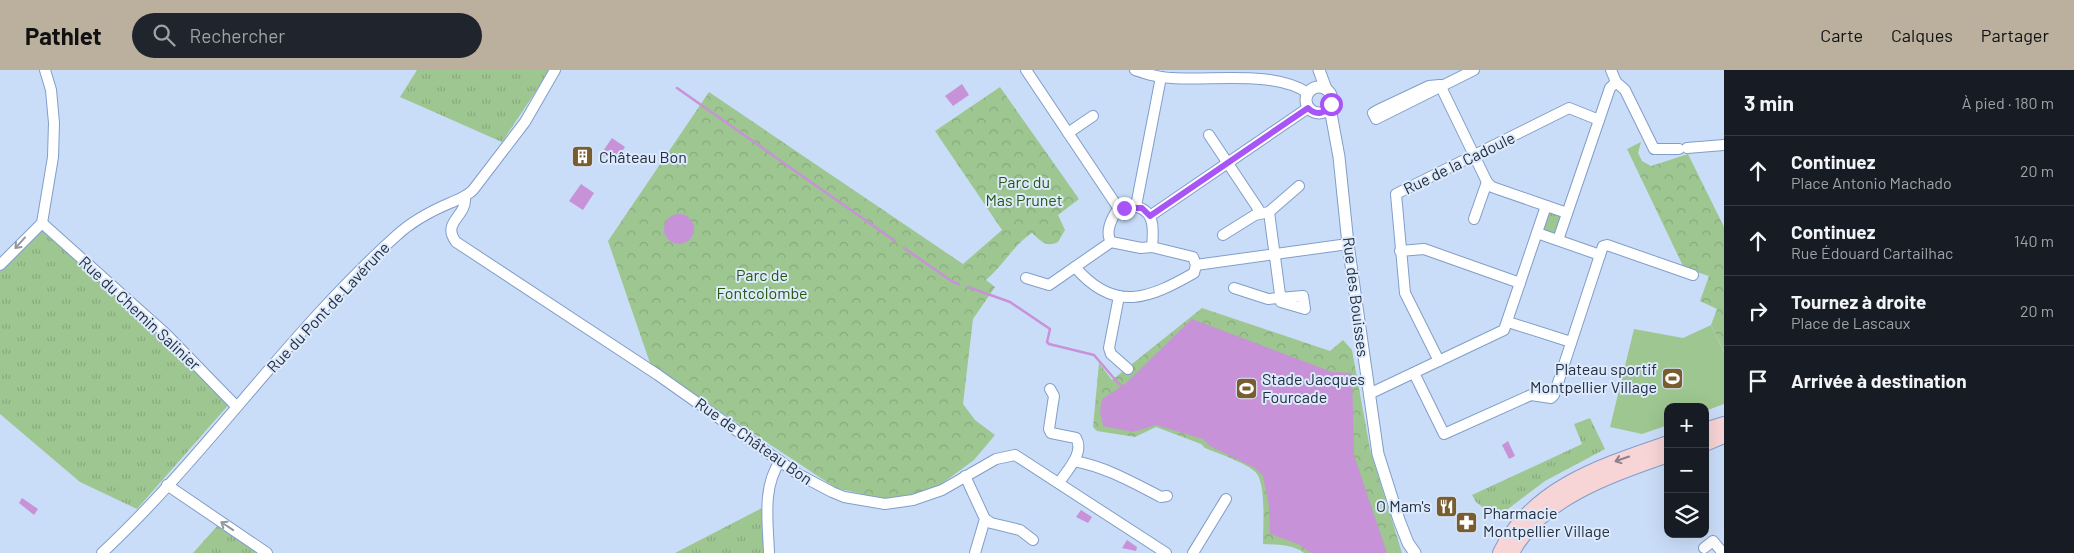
<!DOCTYPE html>
<html lang="fr">
<meta charset="utf-8">
<style>
:root{--surface:#171b24;--page:#20242c;--text:#f1f3f6;--muted:#9ea1a6;--line:#363941;--accent:#bbb09d}
body{margin:0;font-family:Barlow,sans-serif;background:var(--page);color:var(--text)}
.controls{position:absolute;right:15px;bottom:15px;display:grid;overflow:hidden;border-radius:10px;box-shadow:0 5px 20px #0002}
.controls button{width:45px;height:45px;display:grid;place-items:center;padding:0;border:0;border-bottom:1px solid var(--line);background:var(--surface);color:var(--text);font:25px sans-serif}
.stop{position:absolute;width:15px;height:15px;margin:-11px;border:4px solid #a855f7;border-radius:50%;background:#fff}
.stop.end{background:#a855f7;border-color:#fff;box-shadow:0 1px 5px #0008}
.list{margin:0;padding:0;list-style:none}
h2{display:flex;justify-content:space-between;align-items:center;height:65px;margin:0;padding:0 20px;font-size:21px}
h2 small{font-size:16px;font-weight:400;color:var(--muted)}
.list li{display:grid;grid-template-columns:32px 1fr auto;gap:15px;align-items:center;box-sizing:border-box;height:70px;padding:0 20px;border-top:1px solid var(--line)}
.list b{display:block;font-size:19px;white-space:nowrap}
.list p{margin:0;font-size:16px;white-space:nowrap;color:var(--muted)}
.list em{font-size:16px;font-style:normal;color:var(--muted)}
.icon{flex:none;width:28px;height:28px;fill:none;stroke:currentColor;stroke-width:2;stroke-linecap:round;stroke-linejoin:round}
.map{position:relative;flex:none;width:1724px;height:483px;overflow:hidden}
header{display:flex;align-items:center;gap:30px;box-sizing:border-box;height:70px;padding:0 25px;background:var(--accent);color:#111}
header strong{font-size:24px}
nav{display:flex;gap:28px;margin-inline-start:auto;font-size:18px}
.search{width:350px;height:45px;background:var(--page);display:flex;align-items:center;gap:12px;box-sizing:border-box;padding:0 18px;border-radius:28px;color:var(--muted);font-size:19px}
main{display:flex}
aside{flex:1;background:var(--surface)}
.map>svg:first-child{display:block}
.grass{fill:url(#grass-tufts)}
.park{fill:url(#park-crowns)}
.pitch{fill:#9ec691}
.water{fill:#c792d7}
.lines{fill:none;stroke-linecap:round;stroke-linejoin:round}
.stream{stroke:#c792d7;stroke-width:2.5}
.minor-casing{stroke:#819ec9;stroke-width:12}
.tertiary-casing{stroke:#819ec9;stroke-width:13}
.secondary-casing{stroke:#819ec9;stroke-width:16}
.minor{stroke:#fff;stroke-width:10}
.tertiary{stroke:#fff;stroke-width:11}
.secondary{stroke:#f7d4d6;stroke-width:14}
.oneway{stroke:#9197a0}
.oneway2{stroke:#8d828c}
.route{stroke:#a855f7;stroke-width:6}
.labels{text-anchor:middle;stroke-width:4;stroke-linejoin:round;paint-order:stroke}
.poi-label{font-size:16px;fill:#232f41;stroke:#ddeafc;text-anchor:start}
.street-label{font-size:16px;fill:#232f41;stroke:#ddeafc}
.park-label{font-size:16px;fill:#26580f;stroke:#ddeafc}
</style>
<header>
<strong>Pathlet</strong>
<div class="search"><svg class="icon" aria-label="search" viewBox="0 0 24 24"><circle cx="10" cy="10" r="6"/><path d="M15 15l6 6"/></svg>Rechercher</div>
<nav><a>Carte</a><a>Calques</a><a>Partager</a></nav>
</header>
<main>
<div class="map">
<svg width="1724" height="483" viewBox="0 0 1724 483">
<defs>
<pattern id="grass-tufts" width="24" height="20" patternUnits="userSpaceOnUse" patternTransform="scale(1.25)"><rect width="24" height="20" fill="#9ec691"/><path d="M3 7l-1-3M5 7V3M7 7l1-3M15 17l-1-3M17 17v-4M19 17l1-3" fill="none" stroke="#88aa7e"/></pattern>
<pattern id="park-crowns" width="20" height="18" patternUnits="userSpaceOnUse" patternTransform="scale(1.25)"><rect width="20" height="18" fill="#9ec691"/><path d="M2 6a3 3 0 1 1 6 0M12 15a3 3 0 1 1 6 0" fill="none" stroke="#88aa7e"/></pattern>
</defs>
<rect width="100%" height="100%" fill="#caddf8"/>
<!-- grass -->
<g class="grass">
<polygon points="417,0 550,0 502,72 400,27"/>
<polygon points="1552,143 1559,145 1561,149 1557,163 1553,165 1545,162 1544,156 1548,145"/>
<polygon points="39,160 46,160 147,248 231,332 137,439 80,412 0,344 0,199"/>
<polygon points="1590,348 1605,379 1545,411 1496,448 1476,432 1472,425 1582,374 1574,354"/>
<polygon points="762,438 764,483 675,483"/>
<polygon points="219,454 261,483 193,483"/>
</g>
<!-- park -->
<g class="park">
<path d="M 1000,17 L 1079,129 L 1058,145 L 1065,160 L 1058,172 C 1046,178 1041,171 1032,163 C 1013,175 1004,195 986,210 L 995,217 L 973,249 L 963,334 L 975,350 L 995,365 L 974,390 L 929,423 L 888,430 L 836,418 L 651,296 L 608,171 L 709,22 L 963,194 L 1002,160 L 935,61 Z"/>
<polygon points="1641,72 1638,83 1642,91 1651,96 1688,84 1724,157 1724,281 1711,255 1717,239 1700,231 1709,206 1684,198 1627,79"/>
<path d="M 1202,238 L 1330,281 L 1343,270 L 1352,280 L 1370,379 L 1402,483 L 1304,483 C 1292,474 1278,475 1263,474 C 1263,459 1266,416 1257,404 C 1250,394 1217,383 1205,378 L 1201,374 L 1156,357 L 1135,367 L 1097,361 L 1093,357 L 1099,293 L 1112,310 Z"/>
</g>
<!-- pitch -->
<polygon class="pitch" points="1711,255 1724,282 1724,334 1705,341 1705,337 1668,337 1668,355 1642,364 1610,357 1634,259 1683,268"/>
<!-- water -->
<g class="water">
<polygon points="962,14 969,25 953,36 945,26"/>
<polygon points="612,68 625,77 614,94 601,84"/>
<polygon points="581,114 594,123 583,140 569,131"/>
<circle cx="679" cy="159" r="15"/>
<polygon points="1192,249 1332,302 1352,303 1354,385 1387,483 1311,483 1298,474 1270,464 1269,436 1263,406 1255,398 1210,376 1203,369 1156,355 1133,362 1103,356 1100,341 1102,329 1125,314"/>
<polygon points="1508,371 1515,386 1509,389 1502,375"/>
<polygon points="22,428 38,439 34,445 19,433"/>
<polygon points="1081,440 1092,447 1088,453 1076,447"/>
<polygon points="1127,470 1137,477 1136,481 1122,478"/>
</g>
<g class="lines">
<!-- stream -->
<g class="stream">
<polyline points="677,18 895,171"/>
<polyline points="904,178 953,212 959,214"/>
<polyline points="968,217 1010,232 1050,259 1047,272 1049,274 1094,285 1118,313 1125,318"/>
</g>
<defs>
<g id="minor">
<polyline points="1026,0 1119,139"/>
<path d="M 1135,0 C 1147,4 1159,8 1172,8 C 1212,11 1274,0 1308,23"/>
<polyline points="1616,12 1625,20 1654,79 1679,79"/>
<polyline points="1440,15 1487,112 1492,117 1567,143"/>
<polyline points="1440,15 1429,16 1378,40 1373,43 1376,49 1474,0"/>
<polyline points="1068,63 1093,46"/>
<polyline points="1209,65 1261,143"/>
<polyline points="1687,78 1724,75"/>
<path d="M 465,127 C 467,147 441,152 456,172 L 658,305 L 798,404 L 832,422 L 844,427 L 885,434 L 913,430 L 942,420 L 996,389 L 1015,385 L 1166,483"/>
<path d="M 1130,136 C 1155,137 1154,158 1152,177 L 1141,178 L 1111,172 C 1105,162 1111,150 1116,142 Z"/>
<polyline points="1136,136 1161,7"/>
<polyline points="1150,146 1308,38"/>
<polyline points="1474,149 1487,112"/>
<polyline points="42,153 166,264 236,336"/>
<polyline points="1223,165 1255,145 1269,142 1299,116"/>
<polyline points="1558,170 1610,18 1616,12 1611,0"/>
<polyline points="1400,181 1424,179 1520,213"/>
<polyline points="1600,185 1603,176 1607,175 1693,205"/>
<polyline points="0,195 42,153 53,87 54,53 51,20 45,0"/>
<polyline points="1196,195 1348,174"/>
<path d="M 1075,197 C 1115,244 1150,228 1194,203 L 1196,195 L 1193,187 L 1152,177"/>
<polyline points="1026,208 1049,215 1111,172"/>
<path d="M 1234,218 L 1268,229 L 1303,226 L 1305,239 L 1281,232 C 1277,202 1273,172 1269,142"/>
<polyline points="1119,226 1109,278 1111,284 1128,299"/>
<polyline points="1508,252 1571,272"/>
<polyline points="1439,291 1405,223 1396,124 1569,38 1599,50"/>
<polyline points="1414,303 1444,364 1531,325 1551,328 1554,325 1600,185 1537,163"/>
<path d="M 1050,319 L 1054,326 L 1049,359 L 1051,363 L 1076,368 C 1085,383 1067,400 1059,413"/>
<polyline points="1369,324 1504,260 1546,136"/>
<path d="M 1074,391 C 1106,397 1132,412 1161,427 L 1167,426"/>
<polyline points="965,406 985,449 975,483"/>
<polyline points="167,415 267,483"/>
<polyline points="985,449 991,453 1020,460 1033,470"/>
<polyline points="1704,478 1713,471 1723,483"/>
<path d="M 102,483 C 207,385 288,263 396,166 C 411,152 431,141 450,133 C 459,129 466,127 473,120 L 525,52 L 555,0"/>
<path d="M 769,483 C 768,452 762,418 780,391"/>
<polyline points="1193,483 1226,429"/>
</g>
<g id="tertiary">
<polyline points="1319,0 1326,19"/>
<circle cx="1319" cy="30" r="13"/>
<polyline points="1330,38 1339,87 1348,174 1378,384 1399,450 1408,473 1415,483"/>
</g>
<g id="secondary">
<polyline points="1705,360 1724,354"/>
<polyline points="1705,374 1724,366"/>
<path d="M 1500,483 C 1531,417 1604,395 1668,373"/>
<path d="M 1512,483 C 1540,428 1614,404 1668,385"/>
</g>
</defs>
<!-- minor casing -->
<use href="#minor" class="minor-casing"/>
<!-- tertiary casing -->
<use href="#tertiary" class="tertiary-casing"/>
<!-- secondary casing -->
<use href="#secondary" class="secondary-casing"/>
<!-- minor -->
<use href="#minor" class="minor"/>
<!-- tertiary -->
<use href="#tertiary" class="tertiary"/>
<!-- secondary -->
<use href="#secondary" class="secondary"/>
</g>
<!-- one-way arrows -->
<defs><path id="oneway-shaft" d="M-6 0H5M1.5-3L5.5 0L1.5 3" fill="none" stroke-width="1.6" stroke-linecap="round" stroke-linejoin="round" transform="scale(1.25)"/></defs>
<g class="oneway">
<use href="#oneway-shaft" transform="translate(20 173) rotate(132)"/>
<use href="#oneway-shaft" transform="translate(227 456) rotate(-146)"/>
</g>
<use class="oneway2" href="#oneway-shaft" transform="translate(1622 389) rotate(161)"/>
<g class="lines">
<!-- route -->
<path class="route" d="M 1124,138 L 1142,138 L 1150,146 L 1308,38 C 1316,46 1326,44 1331,34"/>
</g>
<!-- icons -->
<defs>
<symbol id="building-square" viewBox="-11 -11 22 22"><rect x="-9" y="-9" width="18" height="18" rx="4" fill="#795d30" stroke="#ddeafc"/><path d="M-4-6H4V6H1V3H-1V6H-4ZM-2.5-4.3h1.7v1.8h-1.7ZM.8-4.3h1.7v1.8H.8ZM-2.5-1h1.7V.8h-1.7ZM.8-1h1.7V.8H.8Z" fill="#fff"/></symbol>
<symbol id="stadium-square" viewBox="-11 -11 22 22"><rect x="-9" y="-9" width="18" height="18" rx="4" fill="#795d30" stroke="#ddeafc"/><path d="M0-5a6.5 5 0 1 0 0 10a6.5 5 0 1 0 0-10ZM-3.5-1.8h7v3.6h-7Z" fill="#fff"/></symbol>
<symbol id="restaurant-square" viewBox="-11 -11 22 22"><rect x="-9" y="-9" width="18" height="18" rx="4" fill="#795d30" stroke="#ddeafc"/><path d="M-5-6h1v4h1v-4h1v4h1v-4h1v5L-1.5 .5V6h-2V.5L-5-1ZM5-6V6H3V1.5H1.5Q1.5-4 5-6Z" fill="#fff"/></symbol>
<symbol id="pharmacy-square" viewBox="-11 -11 22 22"><rect x="-9" y="-9" width="18" height="18" rx="4" fill="#795d30" stroke="#ddeafc"/><path d="M-2-6h4v4h4v4h-4v4h-4v-4h-4v-4h4Z" fill="#fff"/></symbol>
</defs>
<g fill-rule="evenodd">
<use href="#building-square" x="570" y="74" width="25" height="25"/>
<use href="#stadium-square" x="1660" y="296" width="25" height="25"/>
<use href="#stadium-square" x="1234" y="306" width="25" height="25"/>
<use href="#restaurant-square" x="1434" y="424" width="25" height="25"/>
<use href="#pharmacy-square" x="1454" y="440" width="25" height="25"/>
</g>
<g class="labels">
<!-- poi labels -->
<g class="poi-label">
<text x="599" y="93">Château Bon</text>
<text x="1657" y="305" text-anchor="end">Plateau sportif<tspan x="1657" dy="18">Montpellier Village</tspan></text>
<text x="1262" y="315">Stade Jacques<tspan x="1262" dy="18">Fourcade</tspan></text>
<text x="1431" y="442" text-anchor="end">O Mam's</text>
<text x="1483" y="449">Pharmacie<tspan x="1483" dy="18">Montpellier Village</tspan></text>
</g>
<!-- street labels -->
<g class="street-label">
<text transform="translate(1459 93) rotate(-26)" y="6">Rue de la Cadoule</text>
<text transform="translate(1356 227) rotate(83)" y="6">Rue des Bouisses</text>
<text transform="translate(328 237) rotate(-47)" y="6">Rue du Pont de Lavérune</text>
<text transform="translate(140 243) rotate(43)" y="6">Rue du Chemin Salinier</text>
<text transform="translate(754 371) rotate(35)" y="6">Rue de Château Bon</text>
</g>
<!-- park labels -->
<g class="park-label">
<text x="1024" y="118">Parc du<tspan x="1024" dy="18">Mas Prunet</tspan></text>
<text x="762" y="211">Parc de<tspan x="762" dy="18">Fontcolombe</tspan></text>
</g>
</g>
</svg>
<div class="controls">
<button>+</button>
<button>−</button>
<button><svg class="icon" aria-label="layers" viewBox="0 0 24 24"><path d="M12 4l9 5-9 5-9-5zM3 14l9 5 9-5"/></svg></button>
</div>
<div class="stop" style="left:1331px;top:34px"></div>
<div class="stop end" style="left:1124px;top:138px"></div>
</div>
<aside>
<h2>3 min<small>À pied · 180 m</small></h2>
<ul class="list">
<li><svg class="icon" aria-label="ahead" viewBox="0 0 24 24"><path d="M12 20V5M6 11l6-6 6 6"/></svg><div><b>Continuez</b><p>Place Antonio Machado</p></div><em>20 m</em></li>
<li><svg class="icon" aria-label="ahead" viewBox="0 0 24 24"><path d="M12 20V5M6 11l6-6 6 6"/></svg><div><b>Continuez</b><p>Rue Édouard Cartailhac</p></div><em>140 m</em></li>
<li><svg class="icon" aria-label="right" viewBox="0 0 24 24"><path d="M7 20v-9h11M14 6l5 5-5 5"/></svg><div><b>Tournez à droite</b><p>Place de Lascaux</p></div><em>20 m</em></li>
<li><svg class="icon" aria-label="arrive" viewBox="0 0 24 24"><path d="M6 21V4h12l-3 4 3 4H6"/></svg><div><b>Arrivée à destination</b></div></li>
</ul>
</aside>
</main>
